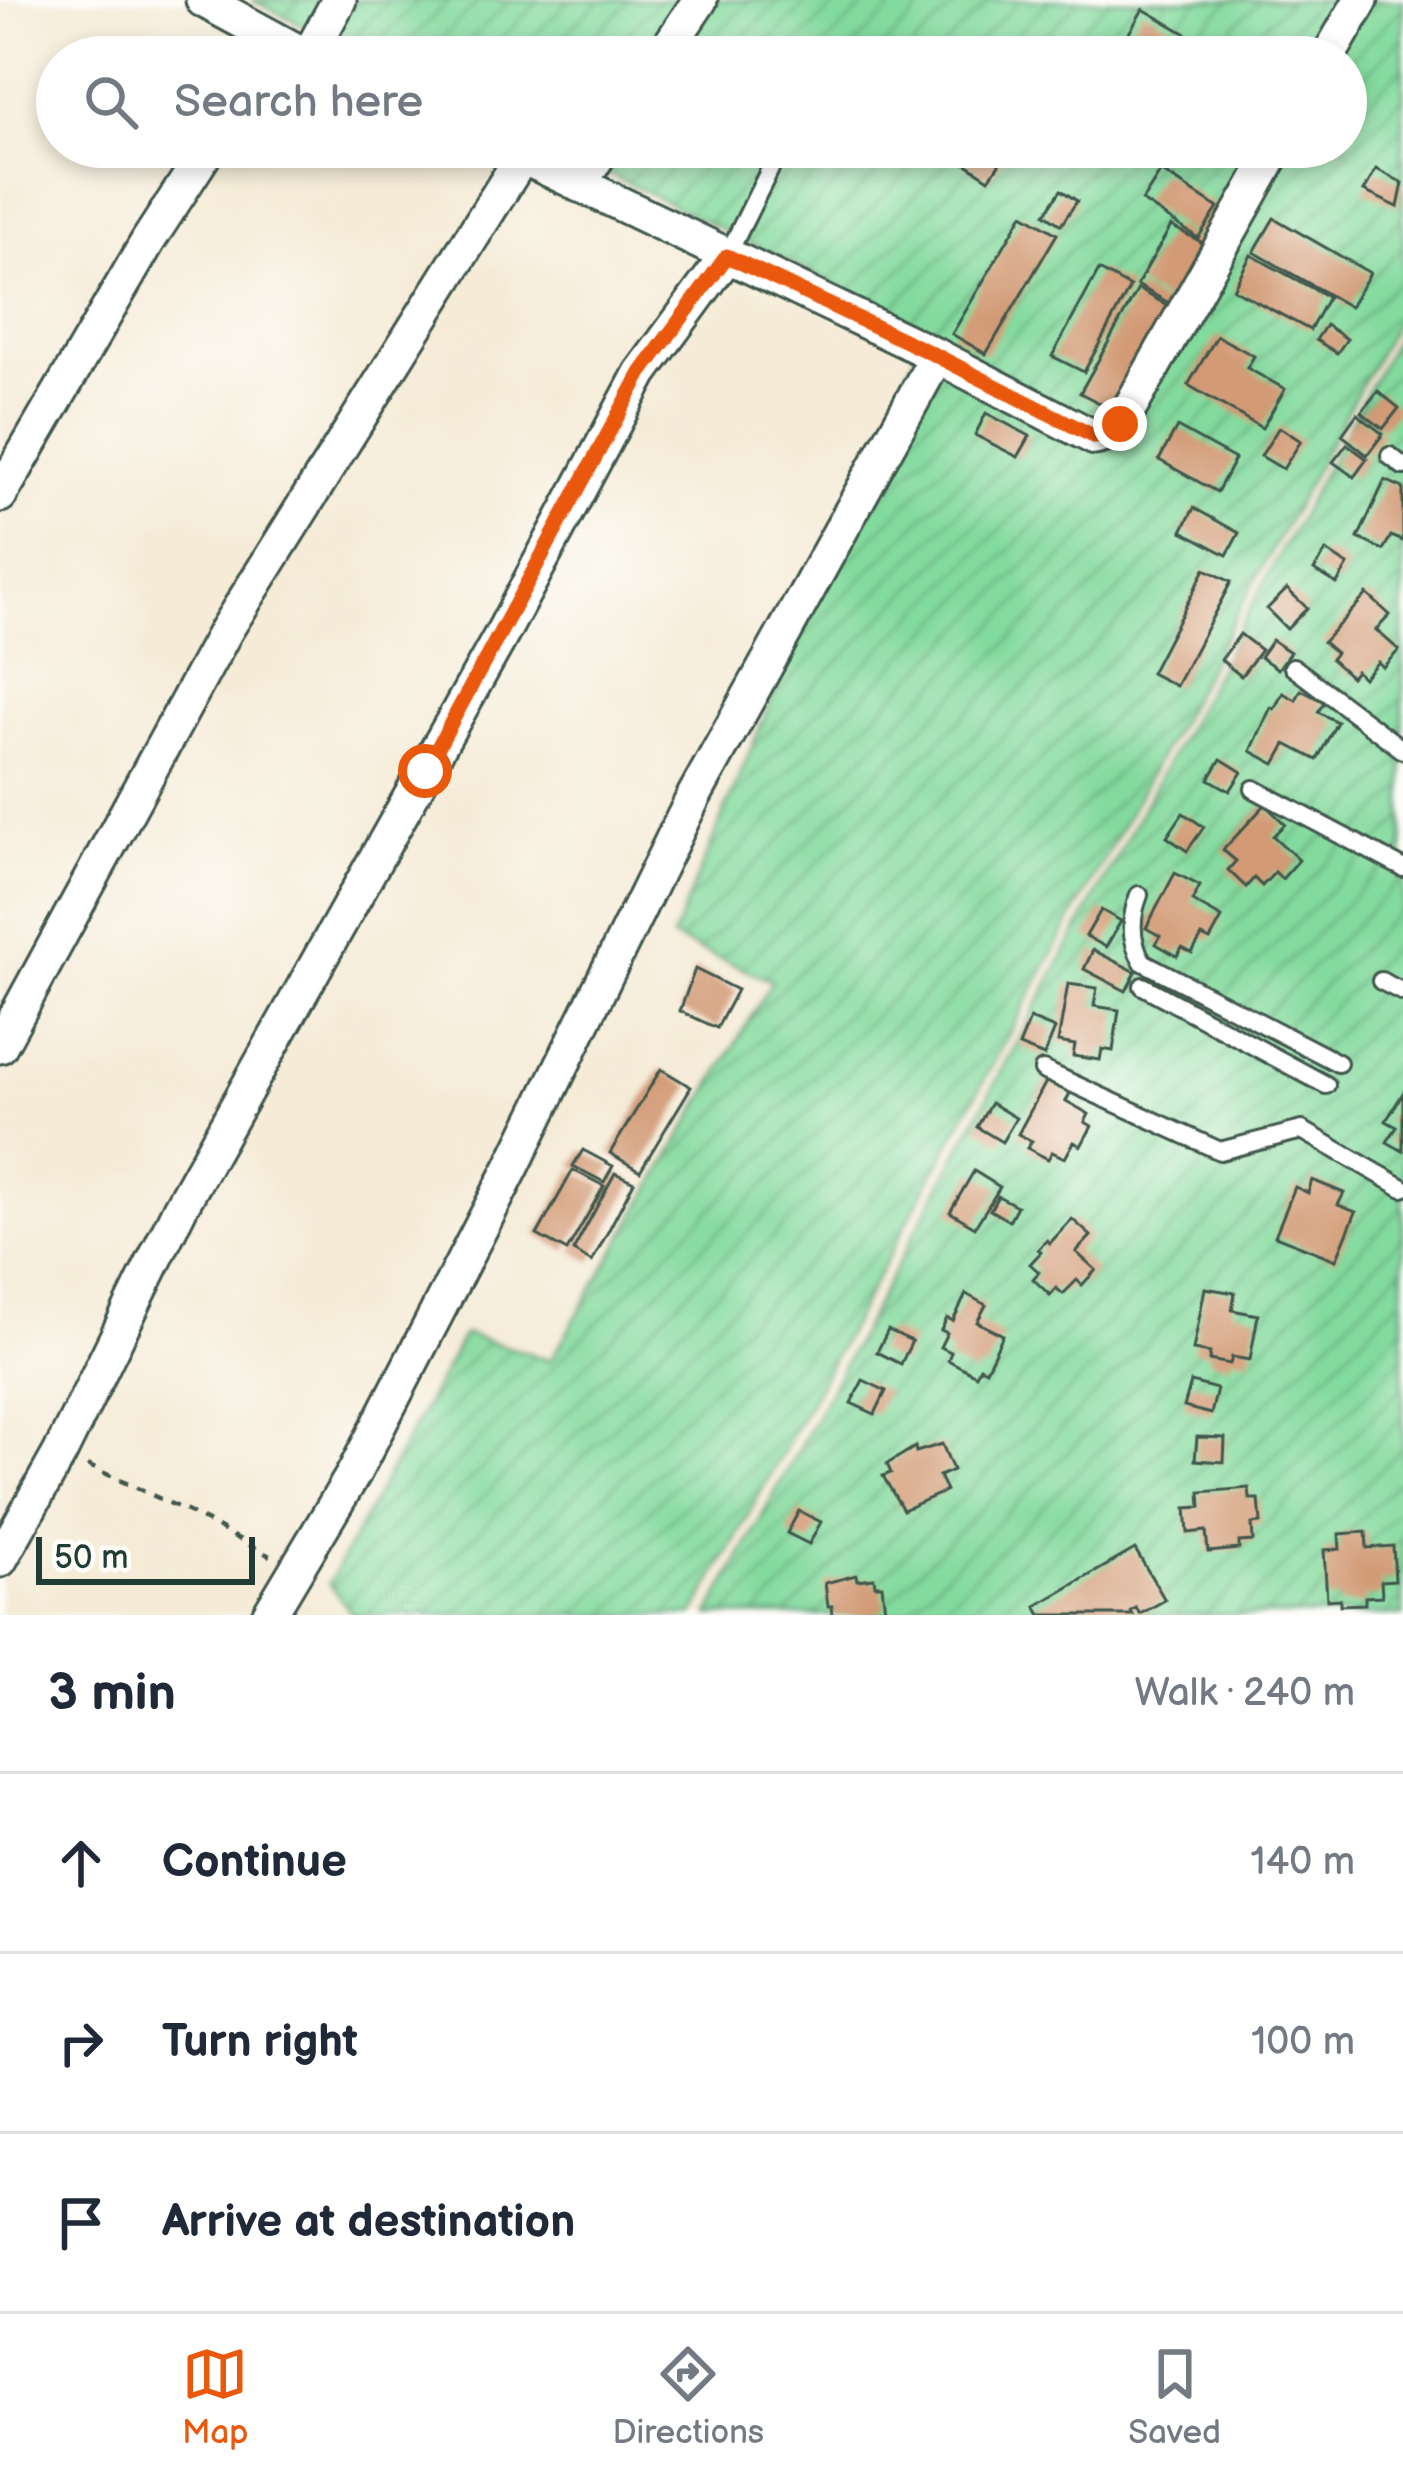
<!DOCTYPE html>
<meta charset="utf-8">
<style>
:root{--surface:#fff;--page:#f2f2f3;--text:#1f2937;--muted:#747a83;--line:#e0e1e3;--accent:#ea580c}
body{margin:0;font-family:"Balsamiq Sans",sans-serif;background:var(--page);color:var(--text)}
.scale{position:absolute;left:36px;bottom:30px;width:219px;box-sizing:border-box;padding-left:12px;border:6px solid #1f3d34;border-top:0;font-size:33px;line-height:42px;white-space:nowrap;color:#1f3d34;-webkit-text-stroke:9px #fdfcf7;paint-order:stroke}
.stop{position:absolute;width:36px;height:36px;margin:-27px;border:9px solid #ea580c;border-radius:50%;background:#fff}
.stop.end{background:#ea580c;border-color:#fff;box-shadow:0 3px 12px #0008}
.list{margin:0;padding:0;list-style:none}
h2{display:flex;justify-content:space-between;align-items:center;height:156px;margin:0;padding:0 48px;font-size:51px}
h2 small{font-size:39px;font-weight:400;color:var(--muted)}
.list li{display:grid;grid-template-columns:78px 1fr auto;gap:36px;align-items:center;box-sizing:border-box;height:180px;padding:0 48px;border-top:3px solid var(--line)}
.list b{display:block;font-size:45px;white-space:nowrap}
.list em{font-size:39px;font-style:normal;color:var(--muted)}
.icon{flex:none;width:66px;height:66px;fill:none;stroke:currentColor;stroke-width:2;stroke-linecap:round;stroke-linejoin:round}
.map{position:relative;flex:none;width:1403px;height:1615px;overflow:hidden}
.search{position:absolute;background:var(--surface);box-shadow:0 6px 18px #0003;left:36px;right:36px;top:36px;height:132px;display:flex;align-items:center;gap:30px;box-sizing:border-box;padding:0 42px;border-radius:66px;color:var(--muted);font-size:45px}
.sheet{height:696px;background:var(--surface)}
nav{display:flex;justify-content:space-around;align-items:center;box-sizing:border-box;height:168px;border-top:3px solid var(--line);background:var(--surface);font-size:33px;color:var(--muted)}
nav a{display:grid;justify-items:center;gap:6px}
nav .on{color:var(--accent)}
.map>svg:first-child{display:block}
.garden{fill:url(#garden-furrows);stroke:#518c69;stroke-width:3}
.building{fill:#d29a75}
.lines{fill:none;stroke-linecap:round;stroke-linejoin:round}
.service-casing{stroke:#3f574c;stroke-width:22}
.minor-casing{stroke:#3f574c;stroke-width:39}
.path{stroke:#3f574c;stroke-width:4.5;stroke-dasharray:9 9;stroke-linecap:butt}
.service{stroke:#fff;stroke-width:16}
.minor{stroke:#fff;stroke-width:33}
.route{stroke:#ea580c;stroke-width:15}
</style>
<div class="map">
<svg width="1403" height="1615" viewBox="0 0 1403 1615">
<defs>
<pattern id="garden-furrows" width="10" height="10" patternUnits="userSpaceOnUse" patternTransform="scale(3)"><rect width="10" height="10" fill="#83da9e"/><path d="M-1 1l2-2M0 10L10 0M9 11l2-2" fill="none" stroke="#6bb282"/></pattern>
</defs>
<rect width="100%" height="100%" fill="#fdfcf7"/>
<filter id="ink" filterUnits="userSpaceOnUse"><feTurbulence type="fractalNoise" baseFrequency=".00833" numOctaves="2"/><feDisplacementMap in="SourceGraphic" scale="24" xChannelSelector="R" yChannelSelector="G"/><feConvolveMatrix kernelMatrix="1 2 1 2 8 2 1 2 1" color-interpolation-filters="sRGB"/></filter>
<filter id="wash" filterUnits="userSpaceOnUse"><feTurbulence type="fractalNoise" baseFrequency=".004" numOctaves="4" result="noise"/><feDisplacementMap in="SourceGraphic" scale="48" xChannelSelector="R" yChannelSelector="G"/><feGaussianBlur stdDeviation="2.7" result="paint"/><feColorMatrix in="noise" values="0 0 0 0 0 0 0 0 0 0 0 0 0 0 0 0 0 1.4 0 .05"/><feComposite in="paint" operator="in"/></filter>
<g filter="url(#wash)">
<rect width="100%" height="100%" fill="#f5ebd7"/>
<!-- garden -->
<g class="garden">
<polygon points="251,0 1403,0 1403,308 694,1615 353,1615 329,1583 464,1334 551,1360 772,981 672,938 926,329 553,147 1346,147 1346,57 368,57"/>
<polygon points="1403,324 1403,1615 709,1615"/>
</g>
<g id="blocks">
<!-- building -->
<g class="building">
<polygon points="1143,9 1197,40 1187,57 1126,57 1118,52"/>
<polygon points="963,147 1011,147 989,179 956,157"/>
<polygon points="1376,169 1403,183 1398,207 1364,191"/>
<polygon points="1161,171 1218,208 1198,238 1142,201"/>
<polygon points="1061,190 1077,201 1061,225 1045,214"/>
<polygon points="1023,214 1057,234 986,354 952,334"/>
<polygon points="1274,218 1370,273 1350,307 1254,252"/>
<polygon points="1171,226 1203,243 1169,303 1137,285"/>
<polygon points="1251,255 1328,297 1310,330 1233,289"/>
<polygon points="1099,270 1130,287 1084,372 1052,356"/>
<polygon points="1138,289 1172,308 1115,411 1080,393"/>
<polygon points="1326,325 1347,339 1337,353 1316,340"/>
<polygon points="1217,336 1254,356 1247,368 1285,389 1262,428 1188,385"/>
<polygon points="1378,391 1399,408 1383,429 1361,412"/>
<polygon points="986,413 1030,436 1018,457 975,435"/>
<polygon points="1357,414 1383,434 1367,455 1342,435"/>
<polygon points="1177,427 1235,459 1217,492 1159,460"/>
<polygon points="1279,427 1301,441 1283,469 1261,456"/>
<polygon points="1347,444 1367,459 1354,477 1333,462"/>
<polygon points="1385,480 1403,488 1403,541 1391,536 1383,550 1358,538"/>
<polygon points="1194,508 1239,533 1227,555 1182,531"/>
<polygon points="1326,551 1348,565 1337,584 1314,570"/>
<polygon points="1205,569 1231,582 1176,686 1151,673"/>
<polygon points="1287,589 1307,608 1287,629 1267,609"/>
<polygon points="1367,594 1390,615 1376,630 1399,650 1383,667 1378,662 1363,678 1356,671 1351,677 1331,659 1336,653 1323,642"/>
<polygon points="1240,634 1261,650 1241,676 1221,660"/>
<polygon points="1272,640 1290,652 1278,669 1260,657"/>
<polygon points="1301,690 1324,702 1318,712 1337,722 1317,760 1286,744 1275,764 1251,751 1271,707 1274,709 1283,693 1296,700"/>
<polygon points="1221,759 1242,772 1230,791 1209,779"/>
<polygon points="1265,805 1285,824 1273,836 1299,860 1282,879 1275,872 1262,886 1254,878 1246,887 1228,870 1236,861 1223,850"/>
<polygon points="1183,813 1204,827 1187,851 1167,837"/>
<polygon points="1175,873 1200,886 1192,901 1222,918 1210,940 1202,936 1192,953 1182,948 1177,956 1156,944 1160,936 1146,928"/>
<polygon points="1101,910 1121,921 1106,947 1086,936"/>
<polygon points="1093,950 1136,972 1126,991 1084,969"/>
<polygon points="695,969 737,990 717,1028 680,1011"/>
<polygon points="1068,984 1097,988 1094,1006 1119,1010 1113,1051 1102,1049 1100,1060 1073,1056 1075,1045 1058,1042"/>
<polygon points="1030,1019 1055,1029 1044,1056 1019,1046"/>
<polygon points="661,1069 691,1087 640,1171 610,1153"/>
<polygon points="1047,1080 1070,1093 1066,1101 1089,1114 1085,1122 1092,1126 1081,1146 1074,1142 1065,1158 1052,1152 1048,1159 1027,1148 1032,1141 1018,1134"/>
<polygon points="1403,1093 1403,1151 1387,1142 1397,1127 1386,1121"/>
<polygon points="991,1103 1016,1118 1002,1142 977,1127"/>
<polygon points="583,1150 613,1166 604,1182 573,1166"/>
<polygon points="573,1170 604,1186 567,1251 537,1235"/>
<polygon points="974,1171 1000,1187 975,1227 950,1212"/>
<polygon points="615,1173 634,1182 592,1262 573,1251"/>
<polygon points="1312,1180 1344,1193 1338,1205 1356,1212 1336,1260 1275,1236 1295,1187 1308,1193"/>
<polygon points="998,1196 1017,1206 1009,1221 990,1210"/>
<polygon points="1072,1219 1091,1236 1076,1252 1096,1270 1082,1285 1077,1280 1063,1294 1056,1288 1050,1295 1033,1279 1039,1272 1030,1264 1041,1252 1038,1249 1047,1240 1050,1243"/>
<polygon points="1205,1288 1235,1293 1232,1310 1258,1315 1250,1360 1232,1357 1230,1364 1209,1360 1210,1353 1193,1350"/>
<polygon points="966,1294 986,1305 977,1322 1003,1335 986,1370 980,1367 976,1375 948,1360 951,1352 940,1347 947,1333 941,1330 947,1318 953,1321"/>
<polygon points="888,1330 912,1341 901,1364 877,1352"/>
<polygon points="863,1380 886,1391 875,1414 851,1403"/>
<polygon points="1191,1382 1217,1389 1211,1414 1184,1407"/>
<polygon points="1197,1437 1225,1438 1224,1462 1195,1460"/>
<polygon points="942,1444 953,1470 939,1476 946,1491 903,1510 883,1476 891,1473 887,1464 915,1447 916,1452"/>
<polygon points="1249,1488 1250,1499 1259,1499 1261,1523 1252,1524 1253,1541 1239,1542 1239,1549 1208,1552 1206,1531 1188,1533 1186,1508 1201,1507 1200,1492"/>
<polygon points="799,1511 821,1522 809,1544 787,1533"/>
<polygon points="1366,1532 1367,1548 1393,1546 1395,1580 1381,1581 1382,1596 1365,1597 1365,1604 1340,1605 1340,1599 1327,1600 1324,1550 1340,1549 1339,1534"/>
<polygon points="1135,1549 1165,1600 1140,1614 1136,1608 1131,1611 1133,1615 1041,1615 1036,1606"/>
<polygon points="856,1575 857,1580 874,1578 875,1585 882,1585 885,1610 877,1611 878,1615 833,1615 832,1606 828,1606 825,1583"/>
</g>
</g>
</g>
<g filter="url(#ink)">
<use href="#blocks" fill-opacity="0" stroke="#3f574c" stroke-width="3"/>
<g class="lines">
<defs>
<g id="service">
<polyline points="727,256 781,147"/>
<polyline points="1390,456 1403,466"/>
<polyline points="1293,667 1403,750"/>
<polyline points="1254,789 1403,868"/>
<path d="M 1139,895 C 1130,918 1130,941 1143,962 L 1338,1063"/>
<polyline points="1381,981 1403,992"/>
<polyline points="1143,986 1326,1085"/>
<polyline points="1043,1070 1220,1151 1302,1130 1403,1188"/>
</g>
<g id="minor">
<polyline points="203,0 308,57"/>
<polyline points="308,57 339,0"/>
<polyline points="662,57 700,0"/>
<polyline points="1328,57 1361,0"/>
<polyline points="504,148 937,356 1095,438 1109,434 1121,424 1277,147"/>
<polyline points="579,185 604,147"/>
<polyline points="0,495 148,241 209,147"/>
<polyline points="0,1046 226,630 522,157"/>
<polyline points="0,1560 60,1453 180,1208 503,632 641,373 727,256"/>
<polyline points="269,1615 354,1473 512,1167 694,796 937,356"/>
</g>
</defs>
<!-- service casing -->
<use href="#service" class="service-casing"/>
<!-- minor casing -->
<use href="#minor" class="minor-casing"/>
<!-- path -->
<polyline class="path" points="87,1465 191,1513 270,1556"/>
<!-- service -->
<use href="#service" class="service"/>
<!-- minor -->
<use href="#minor" class="minor"/>
</g>
</g>
<g class="lines" filter="url(#ink)">
<!-- route -->
<polyline class="route" points="425,771 641,373 727,256 937,356 1095,437 1109,434 1120,424"/>
</g>
</svg>
<div class="scale">50 m</div>
<div class="stop" style="left:425px;top:771px"></div>
<div class="stop end" style="left:1120px;top:424px"></div>
<div class="search"><svg class="icon" aria-label="search" viewBox="0 0 24 24"><circle cx="10" cy="10" r="6"/><path d="M15 15l6 6"/></svg>Search here</div>
</div>
<section class="sheet">
<h2>3 min<small>Walk · 240 m</small></h2>
<ul class="list">
<li><svg class="icon" aria-label="ahead" viewBox="0 0 24 24"><path d="M12 20V5M6 11l6-6 6 6"/></svg><div><b>Continue</b></div><em>140 m</em></li>
<li><svg class="icon" aria-label="right" viewBox="0 0 24 24"><path d="M7 20v-9h11M14 6l5 5-5 5"/></svg><div><b>Turn right</b></div><em>100 m</em></li>
<li><svg class="icon" aria-label="arrive" viewBox="0 0 24 24"><path d="M6 21V4h12l-3 4 3 4H6"/></svg><div><b>Arrive at destination</b></div></li>
</ul>
</section>
<nav>
<a class="on"><svg class="icon" aria-label="map" viewBox="0 0 24 24"><path d="M3 6l6-2 6 2 6-2v14l-6 2-6-2-6 2zM9 4v14M15 6v14"/></svg>Map</a>
<a><svg class="icon" aria-label="directions" viewBox="0 0 24 24"><path d="M12 3l9 9-9 9-9-9zM9 14v-3h6M13 9l2 2-2 2"/></svg>Directions</a>
<a><svg class="icon" aria-label="saved" viewBox="0 0 24 24"><path d="M7 4h10v16l-5-4-5 4z"/></svg>Saved</a>
</nav>
